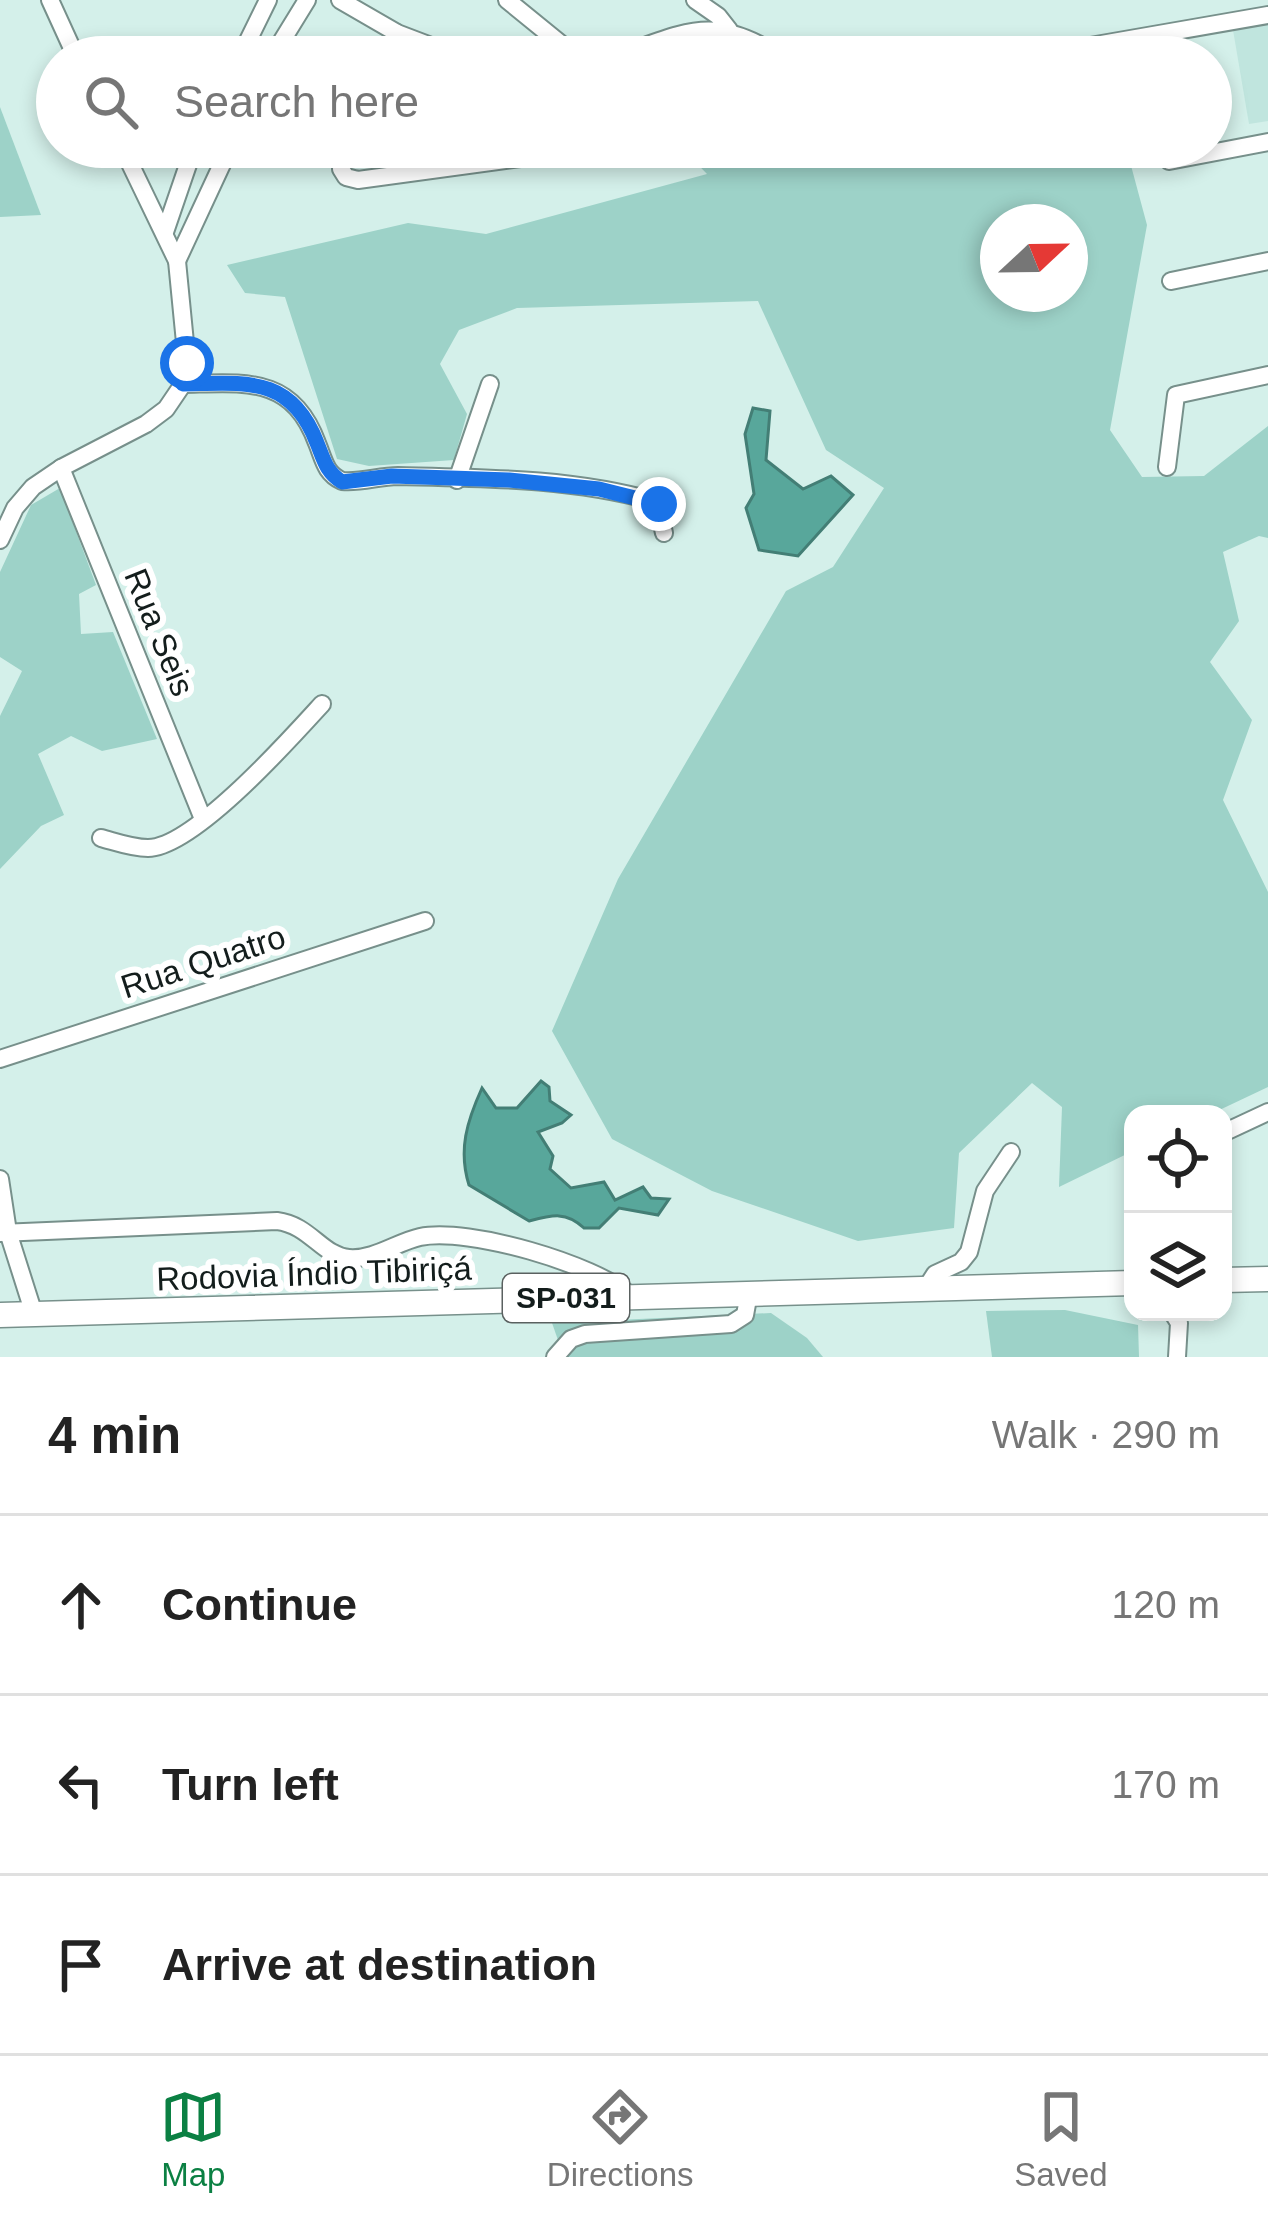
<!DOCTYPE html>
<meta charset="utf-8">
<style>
:root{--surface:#fff;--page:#f6f6f6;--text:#222;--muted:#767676;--line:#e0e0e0;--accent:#0b8043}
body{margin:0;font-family:Arial,sans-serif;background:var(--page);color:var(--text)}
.controls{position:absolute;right:36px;bottom:36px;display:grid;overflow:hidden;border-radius:24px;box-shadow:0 6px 18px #0003}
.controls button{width:108px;height:108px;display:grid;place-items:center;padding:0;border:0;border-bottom:3px solid var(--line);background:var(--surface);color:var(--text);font:60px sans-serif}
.compass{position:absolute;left:980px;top:204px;width:108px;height:108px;border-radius:50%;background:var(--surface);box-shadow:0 6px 18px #0003;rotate:68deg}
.stop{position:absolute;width:36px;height:36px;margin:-27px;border:9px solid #1a73e8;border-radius:50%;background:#fff}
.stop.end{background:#1a73e8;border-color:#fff;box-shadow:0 3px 12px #0008}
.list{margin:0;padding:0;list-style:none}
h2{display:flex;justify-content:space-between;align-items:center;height:156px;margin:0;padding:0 48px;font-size:51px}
h2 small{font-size:39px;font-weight:400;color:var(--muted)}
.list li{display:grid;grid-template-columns:78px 1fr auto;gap:36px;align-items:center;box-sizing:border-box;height:180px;padding:0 48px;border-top:3px solid var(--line)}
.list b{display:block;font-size:45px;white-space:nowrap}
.list em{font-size:39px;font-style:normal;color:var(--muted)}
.icon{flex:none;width:66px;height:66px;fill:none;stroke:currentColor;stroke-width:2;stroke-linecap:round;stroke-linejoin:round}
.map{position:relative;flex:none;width:1268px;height:1357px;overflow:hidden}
.search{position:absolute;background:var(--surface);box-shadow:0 6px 18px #0003;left:36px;right:36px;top:36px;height:132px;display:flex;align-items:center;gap:30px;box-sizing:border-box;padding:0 42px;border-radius:66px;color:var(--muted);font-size:45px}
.sheet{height:696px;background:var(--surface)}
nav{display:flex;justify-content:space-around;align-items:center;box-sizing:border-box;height:168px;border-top:3px solid var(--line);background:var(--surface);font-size:33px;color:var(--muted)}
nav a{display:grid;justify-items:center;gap:6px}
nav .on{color:var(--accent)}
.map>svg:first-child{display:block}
.built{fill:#c0e5de}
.green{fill:#9dd2c8;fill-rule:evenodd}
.water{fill:#58a79b;stroke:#437e75;stroke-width:3}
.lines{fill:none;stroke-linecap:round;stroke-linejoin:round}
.minor-casing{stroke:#77908b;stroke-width:20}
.highway-casing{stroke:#77908b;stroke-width:27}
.minor{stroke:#fff;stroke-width:16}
.highway{stroke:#fff;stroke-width:24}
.route{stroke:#1a73e8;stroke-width:15}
.labels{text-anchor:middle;stroke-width:12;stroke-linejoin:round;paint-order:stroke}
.shield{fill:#fff;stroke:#5a6160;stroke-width:3}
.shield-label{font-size:30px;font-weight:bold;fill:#131d1c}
.street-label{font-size:33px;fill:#131d1c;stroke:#fff}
</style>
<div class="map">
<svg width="1268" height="1357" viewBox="0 0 1268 1357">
<rect width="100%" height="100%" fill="#d4f0ea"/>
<!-- built -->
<polygon class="built" points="1268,24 1268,121 1249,124 1233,30"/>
<!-- green -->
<g class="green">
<polygon points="0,107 41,215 0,217"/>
<path d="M 681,147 L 853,147 L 861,152 L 881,147 L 975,147 L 977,150 L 987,147 L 1126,147 L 1147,225 L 1110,430 L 1142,477 L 1204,476 L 1268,426 L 1268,538 L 1259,536 L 1223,552 L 1239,621 L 1210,662 L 1252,720 L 1223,800 L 1268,892 L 1268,1087 L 1211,1114 L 1133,1114 L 1133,1151 L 1059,1187 L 1062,1107 L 1032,1083 L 959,1153 L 954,1228 L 858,1241 L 712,1191 L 612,1139 L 552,1031 L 618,879 L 786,591 L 833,567 L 884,488 L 826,450 L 758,301 L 517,308 L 459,330 L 440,364 L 467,414 L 454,460 L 369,466 L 337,459 L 285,297 L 245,293 L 227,265 L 408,223 L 486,234 L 707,174 ZM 1070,222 L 1070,294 L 998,294 L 998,222 Z"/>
<polygon points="60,488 96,585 79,594 81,634 113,632 157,739 102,751 71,736 38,754 64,815 41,826 0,869 0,716 22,671 0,657 0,572 31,505"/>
<polygon points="1065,1310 1138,1325 1139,1357 992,1357 986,1311"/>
<polygon points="771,1313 807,1338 823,1357 564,1357 552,1323"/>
</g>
<!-- water -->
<g class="water">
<polygon points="753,408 770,411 766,460 803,489 831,476 853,495 798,556 759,550 746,508 754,494 745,434"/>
<path d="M 541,1081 L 549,1087 L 550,1101 L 571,1115 L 562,1123 L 538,1132 L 553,1156 L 550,1169 L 571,1188 L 604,1182 L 615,1200 L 643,1187 L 651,1198 L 669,1199 L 658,1215 L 619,1208 L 599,1228 L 584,1228 C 566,1211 552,1215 529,1221 L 469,1185 C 458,1150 467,1121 482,1088 L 496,1108 L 517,1108 Z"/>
</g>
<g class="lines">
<defs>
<g id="minor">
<polyline points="50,0 76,57"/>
<polyline points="340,0 397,33 460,57"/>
<polyline points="507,0 577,57"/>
<polyline points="695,0 718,16 729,30"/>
<polyline points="240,57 268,0"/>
<polyline points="272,57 307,0"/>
<polyline points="386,57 397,33"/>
<path d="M 613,57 C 686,33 711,12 781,57"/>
<polyline points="1027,57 1268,15"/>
<polyline points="348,147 341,169 346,177 358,180 543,155 572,147"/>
<polyline points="1169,161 1268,142"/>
<polyline points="165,232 194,147"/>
<polyline points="177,261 230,147"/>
<polyline points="1171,281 1268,261"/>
<path d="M 183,384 C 245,383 292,375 317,443 C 324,460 325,473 342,481 C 361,483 379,476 398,476 C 484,478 574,478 657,502 L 664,533"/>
<polyline points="1167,467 1176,395 1268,375"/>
<polyline points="61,468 203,819"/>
<polyline points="457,480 490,384"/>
<polyline points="0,540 15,508 33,487 61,468 146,424 166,409 183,384 187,363 177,261 122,147"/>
<path d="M 101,838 C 116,842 132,848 148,848 C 193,848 290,739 322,704"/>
<polyline points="0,1059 425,921"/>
<polyline points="1223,1133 1268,1112"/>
<polyline points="0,1179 8,1232 34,1314"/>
<path d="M 0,1233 L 277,1221 C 310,1225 322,1256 349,1258 C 374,1260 397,1242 420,1237 C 469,1227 594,1264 631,1296"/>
<polyline points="926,1288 935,1274 961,1262 969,1252 985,1191 1011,1152"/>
<polyline points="1172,1312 1179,1323 1177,1357"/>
<polyline points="555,1357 571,1339 585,1334 731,1324 745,1315 749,1293"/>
</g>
<g id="highway">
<polyline points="1223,1280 1268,1279"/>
<polyline points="0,1315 1133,1283"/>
</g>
</defs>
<!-- minor casing -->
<use href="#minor" class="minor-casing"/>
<!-- highway casing -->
<use href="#highway" class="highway-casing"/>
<!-- minor -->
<use href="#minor" class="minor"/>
<!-- highway -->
<use href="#highway" class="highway"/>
</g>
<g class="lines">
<!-- route -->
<path class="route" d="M 187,363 L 183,384 C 245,383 291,375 317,443 C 324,460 326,472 342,482 L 392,476 L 509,480 L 599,489 L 659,504"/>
</g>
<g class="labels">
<!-- shield labels -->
<rect class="shield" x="503" y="1274" width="126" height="48" rx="9"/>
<g class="shield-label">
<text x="566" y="1308">SP-031</text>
</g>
<!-- street labels -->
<g class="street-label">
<text transform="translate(160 632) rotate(68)" y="12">Rua Seis</text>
<text transform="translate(203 961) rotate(-18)" y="12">Rua Quatro</text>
<text transform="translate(314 1273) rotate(-2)" y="12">Rodovia Índio Tibiriçá</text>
</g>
</g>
</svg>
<div class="controls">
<button><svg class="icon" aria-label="locate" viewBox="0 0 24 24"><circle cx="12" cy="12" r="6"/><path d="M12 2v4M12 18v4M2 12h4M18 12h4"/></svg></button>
<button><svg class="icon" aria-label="layers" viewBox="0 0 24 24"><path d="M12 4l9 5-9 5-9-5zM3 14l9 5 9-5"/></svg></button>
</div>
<svg class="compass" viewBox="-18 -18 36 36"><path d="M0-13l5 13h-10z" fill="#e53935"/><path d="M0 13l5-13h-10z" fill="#767676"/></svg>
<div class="stop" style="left:187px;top:363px"></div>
<div class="stop end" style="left:659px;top:504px"></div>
<div class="search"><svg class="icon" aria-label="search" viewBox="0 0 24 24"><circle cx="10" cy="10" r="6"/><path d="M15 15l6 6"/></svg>Search here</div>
</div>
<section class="sheet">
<h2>4 min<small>Walk · 290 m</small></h2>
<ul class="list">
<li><svg class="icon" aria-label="ahead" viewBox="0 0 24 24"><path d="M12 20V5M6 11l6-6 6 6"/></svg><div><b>Continue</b></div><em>120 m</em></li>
<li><svg class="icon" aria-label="left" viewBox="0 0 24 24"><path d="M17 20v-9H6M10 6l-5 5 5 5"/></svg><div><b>Turn left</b></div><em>170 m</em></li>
<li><svg class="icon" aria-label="arrive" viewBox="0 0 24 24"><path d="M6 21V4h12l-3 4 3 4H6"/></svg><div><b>Arrive at destination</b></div></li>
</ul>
</section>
<nav>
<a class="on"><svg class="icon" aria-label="map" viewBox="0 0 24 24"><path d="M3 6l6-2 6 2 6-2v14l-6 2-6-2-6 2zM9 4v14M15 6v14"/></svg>Map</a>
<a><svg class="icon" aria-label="directions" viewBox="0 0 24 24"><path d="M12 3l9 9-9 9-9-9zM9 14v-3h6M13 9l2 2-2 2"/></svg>Directions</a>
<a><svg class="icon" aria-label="saved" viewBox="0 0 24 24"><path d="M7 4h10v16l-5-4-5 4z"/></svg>Saved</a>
</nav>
